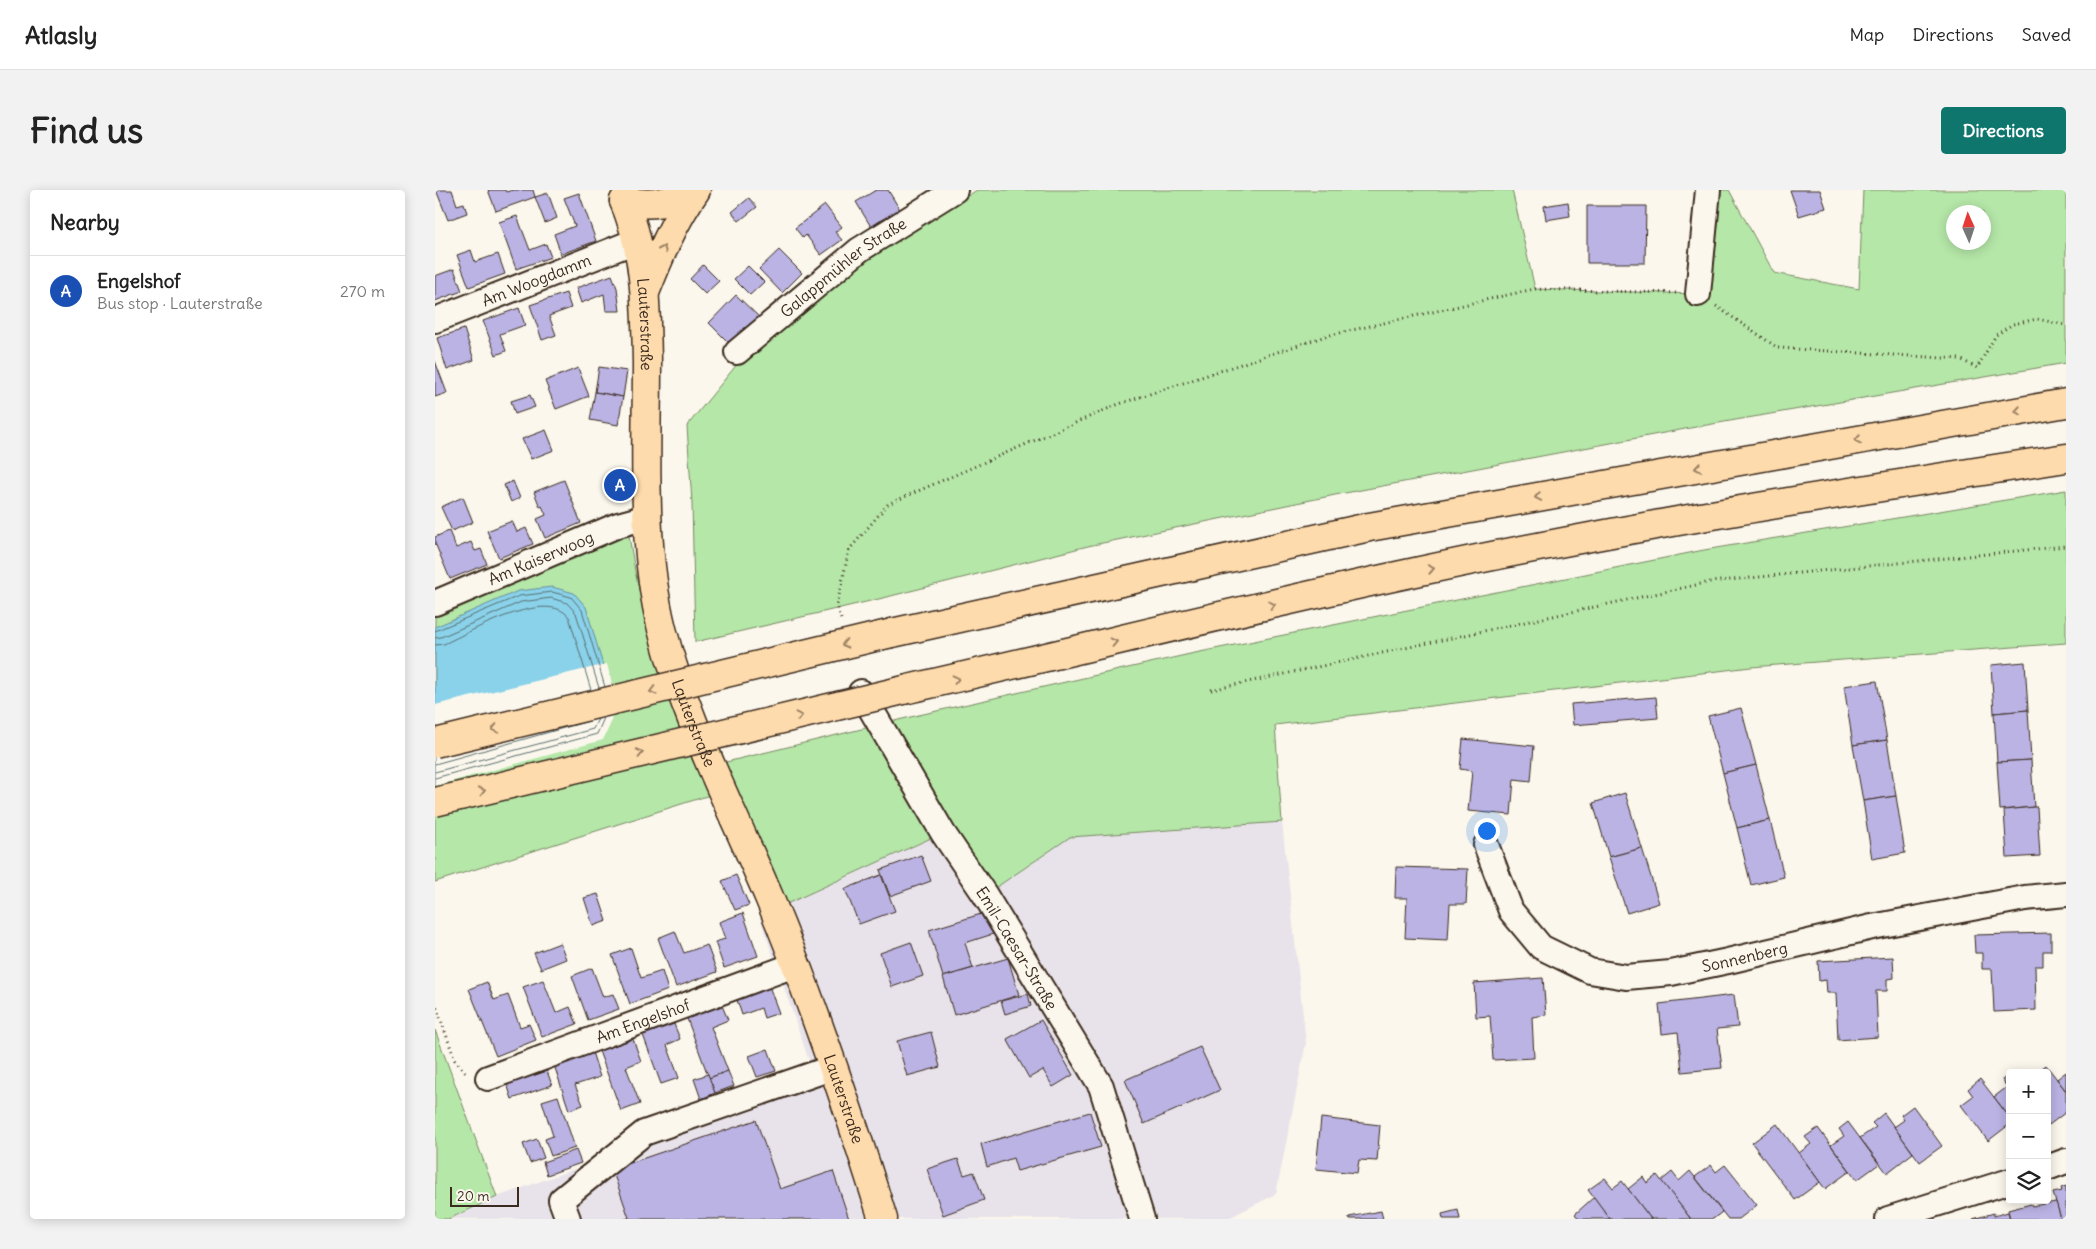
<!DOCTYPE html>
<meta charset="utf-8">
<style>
:root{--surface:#fff;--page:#f2f2f2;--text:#222;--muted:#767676;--line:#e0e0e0;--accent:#0f766e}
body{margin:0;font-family:Delius,sans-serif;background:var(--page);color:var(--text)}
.controls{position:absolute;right:15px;bottom:15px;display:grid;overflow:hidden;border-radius:5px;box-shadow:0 2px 12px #0003}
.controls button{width:45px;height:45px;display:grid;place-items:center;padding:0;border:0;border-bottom:1px solid var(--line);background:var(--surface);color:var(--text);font:25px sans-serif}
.compass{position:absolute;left:1511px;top:15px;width:45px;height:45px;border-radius:50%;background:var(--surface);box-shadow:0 2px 12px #0003;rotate:357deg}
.scale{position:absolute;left:15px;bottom:12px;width:69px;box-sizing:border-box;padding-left:5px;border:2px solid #3b2a1e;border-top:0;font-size:14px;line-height:18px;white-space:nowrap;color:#3b2a1e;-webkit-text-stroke:4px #fbf7ec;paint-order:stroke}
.you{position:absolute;left:1051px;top:640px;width:18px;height:18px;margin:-12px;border:4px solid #fff;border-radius:50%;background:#1a73e8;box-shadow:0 0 0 8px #1a73e833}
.badge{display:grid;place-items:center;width:32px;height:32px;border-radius:50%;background:var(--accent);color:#fff;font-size:16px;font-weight:700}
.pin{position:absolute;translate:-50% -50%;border:2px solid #fff;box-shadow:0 1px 5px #0006}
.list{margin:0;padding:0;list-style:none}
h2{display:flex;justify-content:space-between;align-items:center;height:65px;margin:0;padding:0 20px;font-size:21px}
h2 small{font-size:16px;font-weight:400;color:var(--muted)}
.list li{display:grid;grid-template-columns:32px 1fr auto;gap:15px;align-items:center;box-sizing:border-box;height:70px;padding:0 20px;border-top:1px solid var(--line)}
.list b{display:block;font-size:19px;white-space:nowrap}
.list p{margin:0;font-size:16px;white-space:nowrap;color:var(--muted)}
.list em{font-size:16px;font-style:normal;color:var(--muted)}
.icon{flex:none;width:28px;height:28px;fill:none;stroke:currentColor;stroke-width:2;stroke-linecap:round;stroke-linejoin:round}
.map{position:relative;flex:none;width:1631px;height:1029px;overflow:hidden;border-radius:5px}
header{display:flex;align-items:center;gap:30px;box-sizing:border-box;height:70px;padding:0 25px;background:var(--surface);border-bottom:1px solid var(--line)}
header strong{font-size:24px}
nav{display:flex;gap:28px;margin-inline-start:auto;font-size:18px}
.intro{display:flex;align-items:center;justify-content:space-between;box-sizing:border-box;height:120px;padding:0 30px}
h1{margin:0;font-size:35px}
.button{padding:12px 22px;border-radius:5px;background:var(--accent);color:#fff;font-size:18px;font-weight:700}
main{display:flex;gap:30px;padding:0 30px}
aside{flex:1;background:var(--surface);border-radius:5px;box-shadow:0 2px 12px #0003}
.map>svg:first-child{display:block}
.built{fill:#e8e3ea}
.green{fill:#b5e7a8;stroke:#788863;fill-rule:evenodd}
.water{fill:#89d2ea;stroke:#6a8f98}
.pier{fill:#fbf7ec}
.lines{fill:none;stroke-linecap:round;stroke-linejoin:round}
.shore{stroke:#5a6d70;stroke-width:1}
.building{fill:#bab3e4;stroke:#3b2a1e}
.minor-casing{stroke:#3b2a1e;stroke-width:28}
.major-casing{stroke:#3b2a1e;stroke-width:31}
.highway-casing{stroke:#3b2a1e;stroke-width:31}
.path{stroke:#3b2a1e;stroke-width:3;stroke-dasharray:1 4;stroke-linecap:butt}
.minor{stroke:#fbf7ec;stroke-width:24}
.major{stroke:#fedbac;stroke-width:28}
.highway{stroke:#fedbac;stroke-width:28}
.highway-bridge-casing{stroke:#3b2a1e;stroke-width:31;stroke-linecap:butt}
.highway-bridge{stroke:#fedbac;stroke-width:28}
.oneway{stroke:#9c8265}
.labels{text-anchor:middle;stroke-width:4;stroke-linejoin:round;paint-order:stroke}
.street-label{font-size:16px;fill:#3b2a1e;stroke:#fbf7ec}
</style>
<header>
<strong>Atlasly</strong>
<nav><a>Map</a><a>Directions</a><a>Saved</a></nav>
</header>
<div class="intro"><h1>Find us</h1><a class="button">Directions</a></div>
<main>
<aside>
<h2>Nearby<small></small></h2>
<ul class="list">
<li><span class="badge" style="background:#1a4fb4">A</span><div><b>Engelshof</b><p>Bus stop · Lauterstraße</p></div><em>270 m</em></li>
</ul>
</aside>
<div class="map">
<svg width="1631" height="1029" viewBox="0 0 1631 1029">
<rect width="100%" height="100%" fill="#fbf7ec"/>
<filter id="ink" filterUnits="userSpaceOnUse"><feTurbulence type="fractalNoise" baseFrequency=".02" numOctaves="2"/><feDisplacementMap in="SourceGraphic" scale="10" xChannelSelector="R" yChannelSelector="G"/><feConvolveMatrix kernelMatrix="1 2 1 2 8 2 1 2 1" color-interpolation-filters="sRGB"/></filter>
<g filter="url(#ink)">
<!-- built -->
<polygon class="built" points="847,632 871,853 841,1004 792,1029 13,1029 62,1007 381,891 325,728 347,716 508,643 550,705 635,647"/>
<!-- green -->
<g class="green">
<path d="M 542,0 L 1077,0 L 1100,99 L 1263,104 L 1273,0 L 1294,0 L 1339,83 L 1424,99 L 1428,0 L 1631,0 L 1631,173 L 1266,236 L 905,304 L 653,356 L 448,408 L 260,452 L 257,313 L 252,236 L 303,173 L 432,70 ZM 1518,22 L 1548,22 L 1548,52 L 1518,52 Z"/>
<polygon points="1631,300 1631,453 1316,477 840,535 847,632 635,647 550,705 507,643 347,716 287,573 484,525 755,464 1269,360"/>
<polygon points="193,340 200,381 217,457 275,605 0,692 0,420"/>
<polygon points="0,840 62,1007 13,1029 0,1029"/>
</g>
<!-- water -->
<polygon class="water" points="117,397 139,403 151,417 178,510 0,593 0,437 83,401"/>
<!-- pier -->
<polygon class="pier" points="172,474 181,510 175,535 168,550 0,596 0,515"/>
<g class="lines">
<!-- shore -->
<g class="shore">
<polyline points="0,441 84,406 117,402 136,407 147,420 170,497"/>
<polyline points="0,448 6,447 86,412 116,408 132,413 141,423 164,498"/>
<path d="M 0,455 L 9,454 C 37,441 112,398 134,427 L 156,500"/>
<polyline points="0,574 154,531"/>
<polyline points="0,582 158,539 163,529"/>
<polyline points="0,588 162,544 169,528"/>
</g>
</g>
<!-- building -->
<g class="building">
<polygon points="1,0 17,0 22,15 29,13 32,23 13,30"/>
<polygon points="53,0 70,0 71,2 78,0 98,0 100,7 61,21"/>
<polygon points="441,0 453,0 467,23 438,40 421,12"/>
<polygon points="1355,0 1385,0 1391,18 1364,26"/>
<polygon points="113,3 122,28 110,33 100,7"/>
<polygon points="144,3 161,51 126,64 119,44 140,36 129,8"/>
<polygon points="314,8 322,17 304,31 297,22"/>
<polygon points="1133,12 1135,26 1111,30 1109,16"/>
<polygon points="390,15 407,37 400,42 407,50 386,65 371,45 368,48 360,38"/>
<polygon points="1152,16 1211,16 1210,73 1152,73"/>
<polygon points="82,26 95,60 111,54 116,67 81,79 64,32"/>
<polygon points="36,60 40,72 63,64 70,84 34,97 22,65"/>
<polygon points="344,60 367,83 347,103 324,79"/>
<polygon points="268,75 284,91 270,104 255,89"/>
<polygon points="313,76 329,92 315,105 299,89"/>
<polygon points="19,79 27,101 0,111 0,86"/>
<polygon points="177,85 182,98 185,121 171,121 169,104 146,113 141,98"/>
<polygon points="131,103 136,118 114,126 121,145 107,150 95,115"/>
<polygon points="301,105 324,127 296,155 274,133"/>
<polygon points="84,118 90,135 65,144 71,161 61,165 48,131"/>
<polygon points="29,139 39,170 12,180 2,148"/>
<polygon points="0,171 12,203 0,207"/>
<polygon points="164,177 192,181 188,207 160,202"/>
<polygon points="143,178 154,206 121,219 110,191"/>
<polygon points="160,202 188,207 183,235 155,230"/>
<polygon points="95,205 100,217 80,224 76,211"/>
<polygon points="111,240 119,260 96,269 87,249"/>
<polygon points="129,290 146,333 110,348 102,329 111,325 107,316 105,317 99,302"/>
<polygon points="78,291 85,308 76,312 69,295"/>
<polygon points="28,307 38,332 17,341 6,317"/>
<polygon points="77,331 82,342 91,338 98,354 64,368 52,341"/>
<polygon points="14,341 21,358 36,352 40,361 46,359 52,374 15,389 0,353 0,347"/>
<polygon points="1590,472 1593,520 1559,523 1556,475"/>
<polygon points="1442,491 1452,550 1418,555 1409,496"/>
<polygon points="1221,507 1223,528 1138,535 1136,514"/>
<polygon points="1306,518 1321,575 1288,583 1273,526"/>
<polygon points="1593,520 1596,570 1562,572 1559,523"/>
<polygon points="1028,549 1099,556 1096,591 1079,589 1076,625 1033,621 1037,581 1025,579"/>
<polygon points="1452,550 1461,606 1428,611 1418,555"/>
<polygon points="1596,570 1599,617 1565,620 1562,572"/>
<polygon points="1321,575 1335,630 1302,638 1288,583"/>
<polygon points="1190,603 1207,658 1174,667 1158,613"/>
<polygon points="1461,606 1470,663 1437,669 1428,611"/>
<polygon points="1599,617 1602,617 1605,666 1572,668 1569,620"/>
<polygon points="1335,630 1349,687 1316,695 1302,638"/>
<polygon points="1207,658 1224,713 1192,723 1174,667"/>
<polygon points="486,665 496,691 455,706 445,680"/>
<polygon points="961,677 1033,679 1031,714 1015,714 1013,750 970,748 972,708 960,708"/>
<polygon points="301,685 314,715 300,720 287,691"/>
<polygon points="446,685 460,721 424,734 410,699"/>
<polygon points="163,704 172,731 158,736 149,708"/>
<polygon points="308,723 323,766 289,778 280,752 290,749 284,732"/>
<polygon points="546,724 558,744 530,753 538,778 508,787 494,740"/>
<polygon points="240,741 249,763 272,755 282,782 241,797 223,748"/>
<polygon points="1616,743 1616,761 1608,761 1608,776 1600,776 1601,820 1559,822 1557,779 1547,779 1547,763 1540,763 1539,745"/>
<polygon points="476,752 488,786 457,797 445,763"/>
<polygon points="125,753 131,769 106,779 99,763"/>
<polygon points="196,758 206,788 227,781 233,800 195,814 177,765"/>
<polygon points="1458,767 1459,788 1452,789 1452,801 1441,801 1443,847 1403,850 1401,803 1392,803 1391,790 1384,791 1383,771"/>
<polygon points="573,768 584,805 519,825 508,787"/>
<polygon points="157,778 168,807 178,804 184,819 153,830 137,786"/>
<polygon points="1108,788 1111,825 1097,827 1099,868 1058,870 1055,826 1041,827 1039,793"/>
<polygon points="108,790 121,823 135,817 142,834 107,847 88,797"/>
<polygon points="52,792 59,810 73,805 85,837 94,834 101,850 61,866 34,799"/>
<polygon points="334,796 344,823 329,828 326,818 307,825 301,807"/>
<polygon points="593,804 596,816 570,824 566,811"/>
<polygon points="1299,805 1303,837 1282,839 1287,878 1247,882 1243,842 1227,844 1224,814"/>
<polygon points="286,813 293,830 276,837 293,881 274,888 251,826"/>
<polygon points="606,830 638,885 618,897 608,880 594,888 572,849"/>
<polygon points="239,834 245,849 232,855 244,888 226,894 208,845"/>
<polygon points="496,842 505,877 472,886 462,851"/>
<polygon points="198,849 206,871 191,877 205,914 186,921 164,861"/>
<polygon points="765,857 785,900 709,934 690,890"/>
<polygon points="333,859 341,881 322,887 314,866"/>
<polygon points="157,862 165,887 140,895 148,915 134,920 119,875"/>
<polygon points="1611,875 1631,901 1631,922 1614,935 1612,932 1612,883 1601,883"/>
<polygon points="112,881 117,895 77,909 72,894"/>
<polygon points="293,881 299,896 280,903 274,888"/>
<polygon points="1631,882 1631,901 1622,889"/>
<polygon points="273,884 280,903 266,909 259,889"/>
<polygon points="1575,884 1575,928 1559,907 1572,897 1567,890"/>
<polygon points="1545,889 1575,928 1575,934 1553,951 1526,915 1538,906 1533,899"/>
<polygon points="123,906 140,958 116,966 110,949 118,946 107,911"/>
<polygon points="1478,916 1507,956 1485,972 1459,937 1469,930 1466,925"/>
<polygon points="655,922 666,957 582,981 578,968 552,977 546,954"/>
<polygon points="1449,923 1478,963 1452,983 1425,948 1441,937 1437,933"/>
<polygon points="886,928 945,935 942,971 924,970 922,983 881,979"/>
<polygon points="321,930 345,999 398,981 414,1029 190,1029 194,1028 177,979"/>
<polygon points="1413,932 1444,974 1422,990 1396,955 1409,946 1404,939"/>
<polygon points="1342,934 1385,992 1360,1010 1317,953"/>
<polygon points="1383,938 1415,981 1390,999 1364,963 1376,954 1370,947"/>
<polygon points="102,949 109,968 95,973 88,954"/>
<polygon points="141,960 146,973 112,985 108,972"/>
<polygon points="523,969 529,985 539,982 549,1010 508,1025 492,979"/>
<polygon points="1276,975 1281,982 1290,975 1322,1015 1304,1029 1293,1029 1260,987"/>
<polygon points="1255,981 1287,1022 1278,1029 1256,1029 1226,991 1237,982 1244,991"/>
<polygon points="1222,985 1255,1028 1254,1029 1216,1029 1193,999 1208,987 1212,993"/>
<polygon points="1170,988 1178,998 1187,991 1216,1029 1175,1029 1153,1000"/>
<polygon points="1631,996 1631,1029 1626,1029 1618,1003 1627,1001 1626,998"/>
<polygon points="1159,1007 1175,1029 1144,1029 1140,1024"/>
<polygon points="1621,1012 1626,1029 1575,1029 1573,1020 1596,1014 1597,1016"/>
<polygon points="1023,1020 1025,1029 1008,1029 1007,1024"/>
<polygon points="946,1021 948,1029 914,1029 914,1027"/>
<polygon points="1573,1022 1575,1029 1538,1029 1559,1023 1559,1026"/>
</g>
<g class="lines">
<defs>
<g id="minor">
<polyline points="1263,104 1273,0"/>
<path id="s1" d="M 0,130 L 203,50"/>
<path id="s2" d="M 302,162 L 424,60 L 520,0"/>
<path id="s3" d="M 0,413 L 183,335 L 212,327"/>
<path id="s4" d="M 426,502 L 508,643 L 550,705 L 666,896 L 707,1029"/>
<path id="s5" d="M 1051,655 L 1076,721 L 1106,757 L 1155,781 L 1191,787 L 1236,783 L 1293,771 L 1437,737 L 1590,708 L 1631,704"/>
<path id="s6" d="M 53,888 L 362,774"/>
<polyline points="1612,978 1631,971"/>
<polyline points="133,1029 126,1010 209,943 399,877"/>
<polyline points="1453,1029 1575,991"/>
</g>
<g id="major">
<path id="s7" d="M 189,11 C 211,63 211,118 212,173 C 212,259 206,356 227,439 C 251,532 297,619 334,707 C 378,812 414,920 448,1029"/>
<path d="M 189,11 C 215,16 235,14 257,0"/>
<path d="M 211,100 C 225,65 239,31 261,0"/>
</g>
<g id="highway">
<polyline points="457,443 934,337 1631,213"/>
<path d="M 473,499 C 641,461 808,419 976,383 C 1193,336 1412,302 1631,268"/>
</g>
</defs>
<!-- minor casing -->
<use href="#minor" class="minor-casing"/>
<!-- major casing -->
<use href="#major" class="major-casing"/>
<!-- highway casing -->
<use href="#highway" class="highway-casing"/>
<!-- path -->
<g class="path">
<polyline points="1281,116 1343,158 1525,169 1542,178 1561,145 1578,134 1602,129 1631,135"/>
<polyline points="406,429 402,415 414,360 453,314 684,214 891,146 1099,99 1241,103"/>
<polyline points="776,500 1275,392 1631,356"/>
<polyline points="0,813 20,870 30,882"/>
</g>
<!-- minor -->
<use href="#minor" class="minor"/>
<!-- major -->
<use href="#major" class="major"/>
<!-- highway -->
<use href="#highway" class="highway"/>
<defs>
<g id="highway-bridge">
<polyline points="0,553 457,443"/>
<polyline points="0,612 473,499"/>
</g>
</defs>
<!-- highway-bridge casing -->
<use href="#highway-bridge" class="highway-bridge-casing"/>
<!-- highway-bridge -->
<use href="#highway-bridge" class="highway-bridge"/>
</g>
<!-- one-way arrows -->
<defs><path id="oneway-chevron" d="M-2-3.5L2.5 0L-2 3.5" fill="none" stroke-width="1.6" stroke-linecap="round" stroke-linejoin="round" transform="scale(1.25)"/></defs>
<g class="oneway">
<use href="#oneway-chevron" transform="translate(228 59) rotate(-66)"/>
<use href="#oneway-chevron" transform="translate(1583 221) rotate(170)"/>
<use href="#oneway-chevron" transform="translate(1423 250) rotate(170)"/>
<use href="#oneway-chevron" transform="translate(1263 278) rotate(170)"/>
<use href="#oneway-chevron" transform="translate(1103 307) rotate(170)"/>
<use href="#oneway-chevron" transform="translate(996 379) rotate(-11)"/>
<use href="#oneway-chevron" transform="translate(837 415) rotate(-13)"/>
<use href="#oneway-chevron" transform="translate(679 452) rotate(-13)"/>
<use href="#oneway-chevron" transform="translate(410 454) rotate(166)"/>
<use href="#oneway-chevron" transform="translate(521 489) rotate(-13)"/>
<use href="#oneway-chevron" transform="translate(218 501) rotate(166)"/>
<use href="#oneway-chevron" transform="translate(364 526) rotate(-13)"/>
<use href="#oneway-chevron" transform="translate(60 539) rotate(166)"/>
<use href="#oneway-chevron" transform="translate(205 563) rotate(-13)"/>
<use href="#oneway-chevron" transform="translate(47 601) rotate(-13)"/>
</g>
</g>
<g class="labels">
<!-- street labels -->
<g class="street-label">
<text dy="6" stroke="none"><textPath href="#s2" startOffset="136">Galappmühler Straße</textPath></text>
<text dy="6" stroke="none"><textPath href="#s1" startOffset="109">Am Woogdamm</textPath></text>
<text dy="6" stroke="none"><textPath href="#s7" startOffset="126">Lauterstraße</textPath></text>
<text dy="6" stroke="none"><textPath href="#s3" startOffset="115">Am Kaiserwoog</textPath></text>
<text dy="6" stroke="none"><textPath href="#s7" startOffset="531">Lauterstraße</textPath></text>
<text dy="6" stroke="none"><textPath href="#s4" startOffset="300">Emil-Caesar-Straße</textPath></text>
<text dy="6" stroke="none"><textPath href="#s5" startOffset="329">Sonnenberg</textPath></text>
<text dy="6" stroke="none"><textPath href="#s6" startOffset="165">Am Engelshof</textPath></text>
<text dy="6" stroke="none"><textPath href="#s7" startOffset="936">Lauterstraße</textPath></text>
</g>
</g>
</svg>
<div class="controls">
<button>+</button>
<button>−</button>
<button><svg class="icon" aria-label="layers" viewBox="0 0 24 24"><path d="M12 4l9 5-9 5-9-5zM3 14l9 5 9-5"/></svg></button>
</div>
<svg class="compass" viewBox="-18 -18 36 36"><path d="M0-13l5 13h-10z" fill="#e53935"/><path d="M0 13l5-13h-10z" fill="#767676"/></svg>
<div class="scale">20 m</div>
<div class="you"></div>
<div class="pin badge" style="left:185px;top:295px;background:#1a4fb4">A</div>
</div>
</main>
